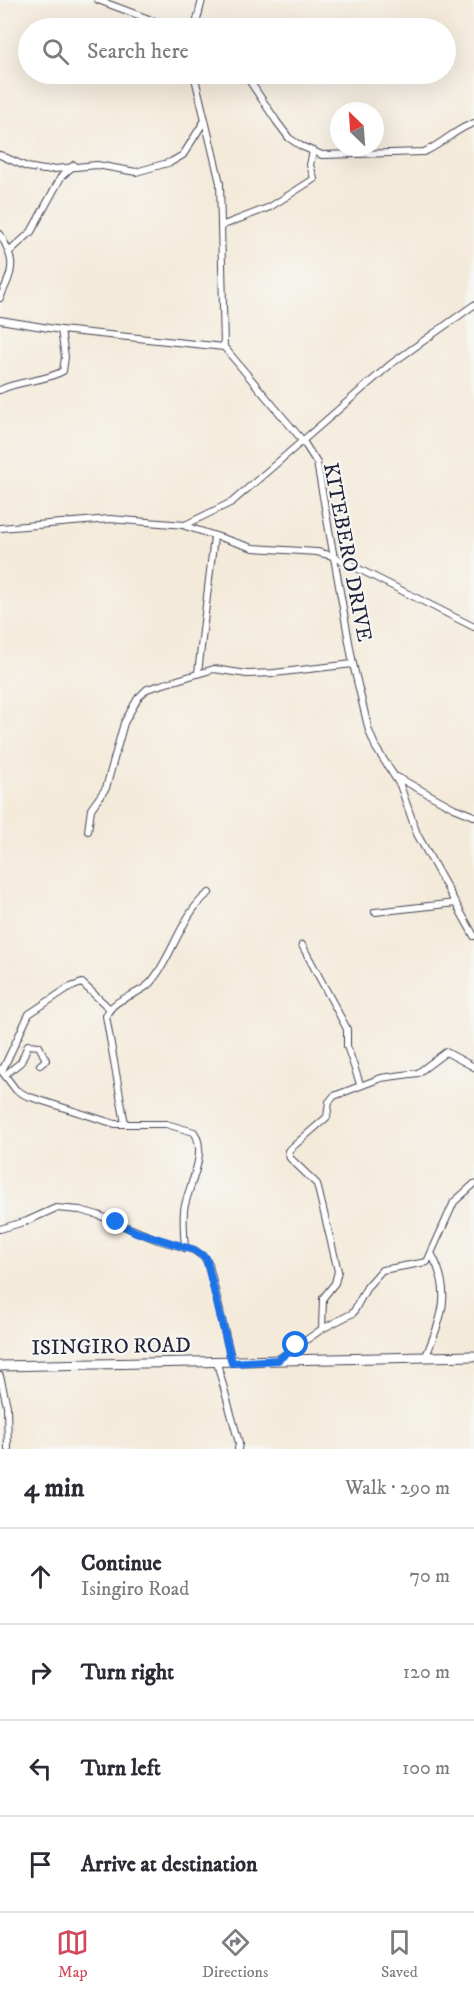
<!DOCTYPE html>
<meta charset="utf-8">
<style>
:root{--surface:#fff;--page:#f2f2f3;--text:#2b2b33;--muted:#7c7c81;--line:#e1e1e2;--accent:#d1495b}
body{margin:0;font-family:"IM FELL DW Pica",serif;background:var(--page);color:var(--text)}
.compass{position:absolute;left:330px;top:102px;width:54px;height:54px;border-radius:50%;background:var(--surface);box-shadow:0 6px 24px #0002;rotate:335deg}
.stop{position:absolute;width:18px;height:18px;margin:-14px;border:4px solid #1a73e8;border-radius:50%;background:#fff}
.stop.end{background:#1a73e8;border-color:#fff;box-shadow:0 2px 6px #0008}
.list{margin:0;padding:0;list-style:none}
h2{display:flex;justify-content:space-between;align-items:center;height:78px;margin:0;padding:0 24px;font-size:26px}
h2 small{font-size:20px;font-weight:400;color:var(--muted)}
.list li{display:grid;grid-template-columns:39px 1fr auto;gap:18px;align-items:center;box-sizing:border-box;height:96px;padding:0 24px;border-top:2px solid var(--line)}
.list b{display:block;font-size:22px;white-space:nowrap}
.list p{margin:0;font-size:20px;white-space:nowrap;color:var(--muted)}
.list em{font-size:20px;font-style:normal;color:var(--muted)}
.icon{flex:none;width:33px;height:33px;fill:none;stroke:currentColor;stroke-width:2;stroke-linecap:round;stroke-linejoin:round}
.map{position:relative;flex:none;width:474px;height:1449px;overflow:hidden}
.search{position:absolute;background:var(--surface);box-shadow:0 6px 24px #0002;left:18px;right:18px;top:18px;height:66px;display:flex;align-items:center;gap:15px;box-sizing:border-box;padding:0 21px;border-radius:33px;color:var(--muted);font-size:22px}
.sheet{height:462px;background:var(--surface)}
nav{display:flex;justify-content:space-around;align-items:center;box-sizing:border-box;height:84px;border-top:2px solid var(--line);background:var(--surface);font-size:16px;color:var(--muted)}
nav a{display:grid;justify-items:center;gap:3px}
nav .on{color:var(--accent)}
.map>svg:first-child{display:block}
.lines{fill:none;stroke-linecap:round;stroke-linejoin:round}
.minor-casing{stroke:#424053;stroke-width:8}
.primary-casing{stroke:#424053;stroke-width:11}
.minor{stroke:#fff;stroke-width:6}
.primary{stroke:#fff;stroke-width:9}
.route{stroke:#1a73e8;stroke-width:8}
.labels{text-anchor:middle;stroke-width:4.5;stroke-linejoin:round;paint-order:stroke}
.street-label{font-size:21px;fill:#22223b;stroke:#f6f6f2}
</style>
<div class="map">
<svg width="474" height="1449" viewBox="0 0 474 1449">
<rect width="100%" height="100%" fill="#f6f6f2"/>
<filter id="ink" filterUnits="userSpaceOnUse"><feTurbulence type="fractalNoise" baseFrequency=".0167" numOctaves="2"/><feDisplacementMap in="SourceGraphic" scale="12" xChannelSelector="R" yChannelSelector="G"/><feConvolveMatrix kernelMatrix="1 2 1 2 8 2 1 2 1" color-interpolation-filters="sRGB"/></filter>
<filter id="wash" filterUnits="userSpaceOnUse"><feTurbulence type="fractalNoise" baseFrequency=".008" numOctaves="4" result="noise"/><feDisplacementMap in="SourceGraphic" scale="24" xChannelSelector="R" yChannelSelector="G"/><feGaussianBlur stdDeviation="1.35" result="paint"/><feColorMatrix in="noise" values="0 0 0 0 0 0 0 0 0 0 0 0 0 0 0 0 0 1.4 0 .05"/><feComposite in="paint" operator="in"/></filter>
<g filter="url(#wash)">
<rect width="100%" height="100%" fill="#f4eada"/>
</g>
<g filter="url(#ink)">
<g class="lines">
<defs>
<g id="minor">
<polyline points="98,0 173,28"/>
<polyline points="196,26 223,25 228,28"/>
<polyline points="195,28 202,0"/>
<polyline points="194,74 220,183 224,347 303,441 317,463 353,664 369,731 376,748 400,785 417,834 474,936"/>
<path d="M 245,74 L 277,122 L 289,138 L 301,146 L 322,155 L 424,152 C 443,144 455,129 474,123"/>
<polyline points="0,155 27,167 44,170 97,165 136,172 171,162 183,155 205,120"/>
<polyline points="221,226 270,207 314,179 310,165 313,151"/>
<path d="M 0,234 C 17,263 13,270 0,298"/>
<polyline points="9,252 31,232 61,177 74,165"/>
<polyline points="0,320 61,330 224,347"/>
<path d="M 0,390 C 20,380 44,382 63,371 L 65,357 L 61,330"/>
<polyline points="185,526 253,548 317,552 333,556 474,627"/>
<polyline points="0,528 110,519 185,525 232,502 391,364 474,305"/>
<polyline points="198,673 214,537"/>
<polyline points="397,777 454,808 474,816"/>
<polyline points="88,831 91,809 106,788 124,723 138,698 147,689 214,669 247,674 274,673 353,664"/>
<polyline points="375,912 456,903"/>
<polyline points="302,945 347,1029 347,1046 360,1084"/>
<path d="M 0,1069 L 16,1090 L 27,1096 L 115,1124 L 166,1124 L 194,1132 C 209,1153 187,1188 184,1210 C 183,1222 184,1236 185,1248"/>
<polyline points="2,1071 29,1014 68,988 82,983 110,1009"/>
<polyline points="5,1075 21,1062 28,1045 39,1046 46,1060 40,1065"/>
<path d="M 125,1124 L 106,1016 C 115,996 137,997 150,983 C 172,959 182,912 209,893"/>
<polyline points="0,1229 27,1221 56,1208 80,1210 98,1215 158,1240 194,1250 205,1258 209,1265 232,1362"/>
<polyline points="322,1329 323,1298 335,1283 338,1271 317,1184 290,1158 288,1151 327,1117 329,1102 334,1096 381,1078 418,1073 446,1052 474,1067"/>
<path d="M 426,1356 C 441,1318 453,1294 432,1255"/>
<polyline points="279,1359 322,1329 353,1313 367,1287 382,1270 427,1262 454,1202 474,1184"/>
<polyline points="217,1363 239,1443 238,1449"/>
<polyline points="0,1376 7,1406 8,1449"/>
</g>
<polyline id="primary" points="0,1366 474,1356"/>
</defs>
<!-- minor casing -->
<use href="#minor" class="minor-casing"/>
<!-- primary casing -->
<use href="#primary" class="primary-casing"/>
<!-- minor -->
<use href="#minor" class="minor"/>
<!-- primary -->
<use href="#primary" class="primary"/>
</g>
</g>
<g class="lines" filter="url(#ink)">
<!-- route -->
<polyline class="route" points="116,1222 136,1232 194,1250 206,1258 232,1363 278,1360 296,1345"/>
</g>
<g class="labels">
<!-- street labels -->
<g class="street-label">
<text transform="translate(348 552) rotate(79)" y="7">KITEBERO DRIVE</text>
<text transform="translate(111 1346) rotate(-1)" y="7">ISINGIRO ROAD</text>
</g>
</g>
</svg>
<svg class="compass" viewBox="-18 -18 36 36"><path d="M0-13l5 13h-10z" fill="#e53935"/><path d="M0 13l5-13h-10z" fill="#7c7c81"/></svg>
<div class="stop" style="left:296px;top:1345px"></div>
<div class="stop end" style="left:116px;top:1222px"></div>
<div class="search"><svg class="icon" aria-label="search" viewBox="0 0 24 24"><circle cx="10" cy="10" r="6"/><path d="M15 15l6 6"/></svg>Search here</div>
</div>
<section class="sheet">
<h2>4 min<small>Walk · 290 m</small></h2>
<ul class="list">
<li><svg class="icon" aria-label="ahead" viewBox="0 0 24 24"><path d="M12 20V5M6 11l6-6 6 6"/></svg><div><b>Continue</b><p>Isingiro Road</p></div><em>70 m</em></li>
<li><svg class="icon" aria-label="right" viewBox="0 0 24 24"><path d="M7 20v-9h11M14 6l5 5-5 5"/></svg><div><b>Turn right</b></div><em>120 m</em></li>
<li><svg class="icon" aria-label="left" viewBox="0 0 24 24"><path d="M17 20v-9H6M10 6l-5 5 5 5"/></svg><div><b>Turn left</b></div><em>100 m</em></li>
<li><svg class="icon" aria-label="arrive" viewBox="0 0 24 24"><path d="M6 21V4h12l-3 4 3 4H6"/></svg><div><b>Arrive at destination</b></div></li>
</ul>
</section>
<nav>
<a class="on"><svg class="icon" aria-label="map" viewBox="0 0 24 24"><path d="M3 6l6-2 6 2 6-2v14l-6 2-6-2-6 2zM9 4v14M15 6v14"/></svg>Map</a>
<a><svg class="icon" aria-label="directions" viewBox="0 0 24 24"><path d="M12 3l9 9-9 9-9-9zM9 14v-3h6M13 9l2 2-2 2"/></svg>Directions</a>
<a><svg class="icon" aria-label="saved" viewBox="0 0 24 24"><path d="M7 4h10v16l-5-4-5 4z"/></svg>Saved</a>
</nav>
